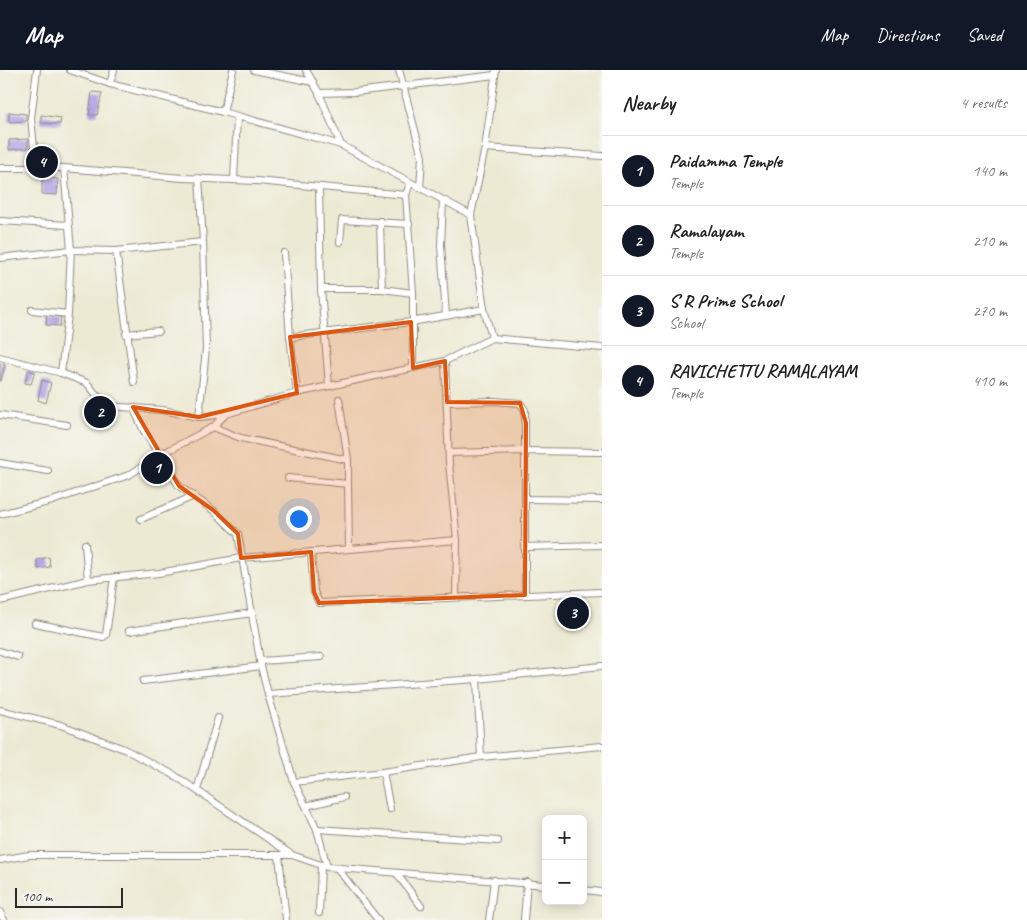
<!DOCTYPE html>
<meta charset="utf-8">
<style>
:root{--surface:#fff;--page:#f2f2f2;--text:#222;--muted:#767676;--line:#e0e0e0;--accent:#111827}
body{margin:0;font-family:Caveat,sans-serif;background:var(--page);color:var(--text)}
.controls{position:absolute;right:15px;bottom:15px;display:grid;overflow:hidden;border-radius:8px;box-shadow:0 2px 12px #0003}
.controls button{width:45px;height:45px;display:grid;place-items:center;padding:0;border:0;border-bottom:1px solid var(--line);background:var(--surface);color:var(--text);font:25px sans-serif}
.scale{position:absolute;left:15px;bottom:12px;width:108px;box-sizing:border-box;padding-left:5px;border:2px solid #2b2b2b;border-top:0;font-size:14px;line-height:18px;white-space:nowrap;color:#2b2b2b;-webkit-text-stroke:4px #f6f6f2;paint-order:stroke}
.you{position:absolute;left:298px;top:448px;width:18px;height:18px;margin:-12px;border:4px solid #fff;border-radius:50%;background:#1a73e8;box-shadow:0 0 0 8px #1a73e833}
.badge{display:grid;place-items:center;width:32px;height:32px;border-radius:50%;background:var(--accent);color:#fff;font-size:16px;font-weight:700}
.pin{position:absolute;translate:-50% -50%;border:2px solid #fff;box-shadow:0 1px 5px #0006}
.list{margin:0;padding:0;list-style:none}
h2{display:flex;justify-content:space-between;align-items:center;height:65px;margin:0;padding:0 20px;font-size:21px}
h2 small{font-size:16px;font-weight:400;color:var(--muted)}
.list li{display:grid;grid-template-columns:32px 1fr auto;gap:15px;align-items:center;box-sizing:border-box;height:70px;padding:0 20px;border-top:1px solid var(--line)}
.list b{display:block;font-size:19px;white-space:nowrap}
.list p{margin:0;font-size:16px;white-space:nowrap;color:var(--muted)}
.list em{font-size:16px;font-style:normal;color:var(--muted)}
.map{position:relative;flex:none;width:602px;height:850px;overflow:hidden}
header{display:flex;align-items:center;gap:30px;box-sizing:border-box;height:70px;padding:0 25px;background:var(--accent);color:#fff}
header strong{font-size:24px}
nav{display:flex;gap:28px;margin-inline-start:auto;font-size:18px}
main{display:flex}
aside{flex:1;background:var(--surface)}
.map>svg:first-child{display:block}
.building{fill:#ae9ee5}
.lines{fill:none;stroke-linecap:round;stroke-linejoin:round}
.minor-casing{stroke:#8c8a80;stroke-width:8}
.minor{stroke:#fff;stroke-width:6}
.marked{fill:#df570e;fill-opacity:0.2;stroke:#df570e;stroke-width:4;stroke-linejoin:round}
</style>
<header>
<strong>Map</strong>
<nav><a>Map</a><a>Directions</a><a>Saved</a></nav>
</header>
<main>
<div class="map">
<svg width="602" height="850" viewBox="0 0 602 850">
<rect width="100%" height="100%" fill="#f6f6f2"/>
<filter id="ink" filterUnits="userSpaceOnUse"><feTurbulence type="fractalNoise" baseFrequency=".02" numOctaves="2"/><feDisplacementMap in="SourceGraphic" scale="10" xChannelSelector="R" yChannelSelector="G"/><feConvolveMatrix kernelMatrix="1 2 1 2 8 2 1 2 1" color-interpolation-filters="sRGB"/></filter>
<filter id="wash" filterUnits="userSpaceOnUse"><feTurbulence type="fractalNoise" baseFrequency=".0096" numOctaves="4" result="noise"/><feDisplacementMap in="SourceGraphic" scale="20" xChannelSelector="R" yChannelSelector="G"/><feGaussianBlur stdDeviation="1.12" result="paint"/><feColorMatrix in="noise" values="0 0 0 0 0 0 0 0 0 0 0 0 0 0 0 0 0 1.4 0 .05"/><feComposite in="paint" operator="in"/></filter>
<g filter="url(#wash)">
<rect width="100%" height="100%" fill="#edead4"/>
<g id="blocks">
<!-- building -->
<g class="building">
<polygon points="92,22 102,23 97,45 89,45"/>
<polygon points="9,42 26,44 26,51 9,52"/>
<polygon points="41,45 61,48 60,54 41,53"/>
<polygon points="28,69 28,78 9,80 9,70"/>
<polygon points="42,107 58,109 57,125 42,124"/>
<polygon points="47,245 61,247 60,256 46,255"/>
<polygon points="0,293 5,295 1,311 0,311"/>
<polygon points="28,300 35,302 31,314 25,313"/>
<polygon points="42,310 51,313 46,333 38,330"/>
<polygon points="49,487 50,497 38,499 37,490"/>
</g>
</g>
</g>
<g filter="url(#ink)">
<use href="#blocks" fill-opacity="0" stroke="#8c8a80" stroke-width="1"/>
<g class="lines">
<defs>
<g id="minor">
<polyline points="70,0 110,14 223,42 341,75 471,145 484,239 492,268"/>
<polyline points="254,0 313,12"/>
<polyline points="306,0 319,23 341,75"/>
<polyline points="399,0 422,87 420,118"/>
<polyline points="110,14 114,0"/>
<polyline points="319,23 355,22 495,5"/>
<polyline points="223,42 233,0"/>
<polyline points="485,78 602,86"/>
<polyline points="0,98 64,98 183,108 257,111 406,125"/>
<polyline points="36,98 31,48 37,0"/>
<polyline points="64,98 71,180 116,181"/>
<polyline points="234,110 237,47"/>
<polyline points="410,113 406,125 413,223 413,298"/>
<polyline points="319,118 321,219 329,316"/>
<polyline points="443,130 441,175 446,246"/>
<polyline points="471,145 485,78 496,0"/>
<polyline points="0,151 68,155"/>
<polyline points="380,151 382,219"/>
<polyline points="340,172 342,150 409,154"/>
<polyline points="284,183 290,267 297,323"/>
<polyline points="0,188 71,180 68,244 61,303 0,287"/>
<polyline points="321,219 382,219 413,223"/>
<polyline points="32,240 68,244"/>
<polyline points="126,264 158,261"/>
<polyline points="290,267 411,252 484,239"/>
<polyline points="492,268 602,278"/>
<polyline points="61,303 87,313 103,333 108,336 162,340 199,347 226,344"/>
<polyline points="134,312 116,181 203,172 199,108"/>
<polyline points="339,329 348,390"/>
<polyline points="447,332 494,331 520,333 525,340 525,525"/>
<polyline points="133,337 144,361 179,416 213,440 238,464 261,596 143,611"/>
<polyline points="0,345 67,355"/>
<polyline points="199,347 206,279 203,172"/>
<polyline points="213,357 241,368 348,390 348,414 288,408"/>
<polyline points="449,383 524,381 602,382"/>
<polyline points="0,393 48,401"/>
<polyline points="348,414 349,478"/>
<polyline points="525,429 602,430"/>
<polyline points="0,444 52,431 129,405 160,385 213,357 226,344 297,323 445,291 492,268"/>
<polyline points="141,449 194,426"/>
<polyline points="85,474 88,510"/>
<polyline points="524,477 602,475"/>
<polyline points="311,482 314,522 319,533 602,522"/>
<polyline points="456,527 457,470"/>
<polyline points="0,531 88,510 159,503 241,488 457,470 449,394 445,291"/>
<polyline points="35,553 103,567 106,565 114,507"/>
<polyline points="129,561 252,543"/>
<polyline points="0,581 18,587"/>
<polyline points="260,591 321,587"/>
<polyline points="261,596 268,624"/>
<polyline points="0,640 61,655 124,679 174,705 292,785 327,797 546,815"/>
<polyline points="481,687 477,609 602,596"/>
<polyline points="383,702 390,739"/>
<polyline points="294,712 268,624 477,609"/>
<polyline points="197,720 218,648"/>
<polyline points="306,736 344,727"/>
<polyline points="317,759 498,771"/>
<polyline points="279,786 286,850"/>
<polyline points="0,790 29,785 292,785"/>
<polyline points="327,797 317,759 294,712 383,702 481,687 602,676"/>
<polyline points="337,798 378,850"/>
<polyline points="397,804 421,836"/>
<polyline points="583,820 602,822"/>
<polyline points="0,842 4,850"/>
<polyline points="319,843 321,795"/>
<polyline points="489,850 494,810"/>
<polyline points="524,850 527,812"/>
</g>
</defs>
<!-- minor casing -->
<use href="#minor" class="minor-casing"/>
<!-- minor -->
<use href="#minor" class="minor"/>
</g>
</g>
<!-- marked area -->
<path class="marked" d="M 411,252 L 413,298 L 445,291 L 447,332 L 520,333 L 526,353 L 525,525 L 319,533 L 314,522 L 311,482 L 241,488 L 238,464 L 213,440 L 179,416 L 133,337 L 199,347 L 297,323 L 290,267 Z"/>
</svg>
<div class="controls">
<button>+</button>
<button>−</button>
</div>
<div class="scale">100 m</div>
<div class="you"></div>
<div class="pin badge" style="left:157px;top:398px">1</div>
<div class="pin badge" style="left:100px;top:342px">2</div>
<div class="pin badge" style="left:573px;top:543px">3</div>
<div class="pin badge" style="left:42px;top:92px">4</div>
</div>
<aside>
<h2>Nearby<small>4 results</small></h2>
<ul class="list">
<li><span class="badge">1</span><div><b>Paidamma Temple</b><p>Temple</p></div><em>140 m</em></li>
<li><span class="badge">2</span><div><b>Ramalayam</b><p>Temple</p></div><em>210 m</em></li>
<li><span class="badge">3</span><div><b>S R Prime School</b><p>School</p></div><em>270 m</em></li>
<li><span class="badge">4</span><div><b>RAVICHETTU RAMALAYAM</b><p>Temple</p></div><em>410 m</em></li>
</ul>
</aside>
</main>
